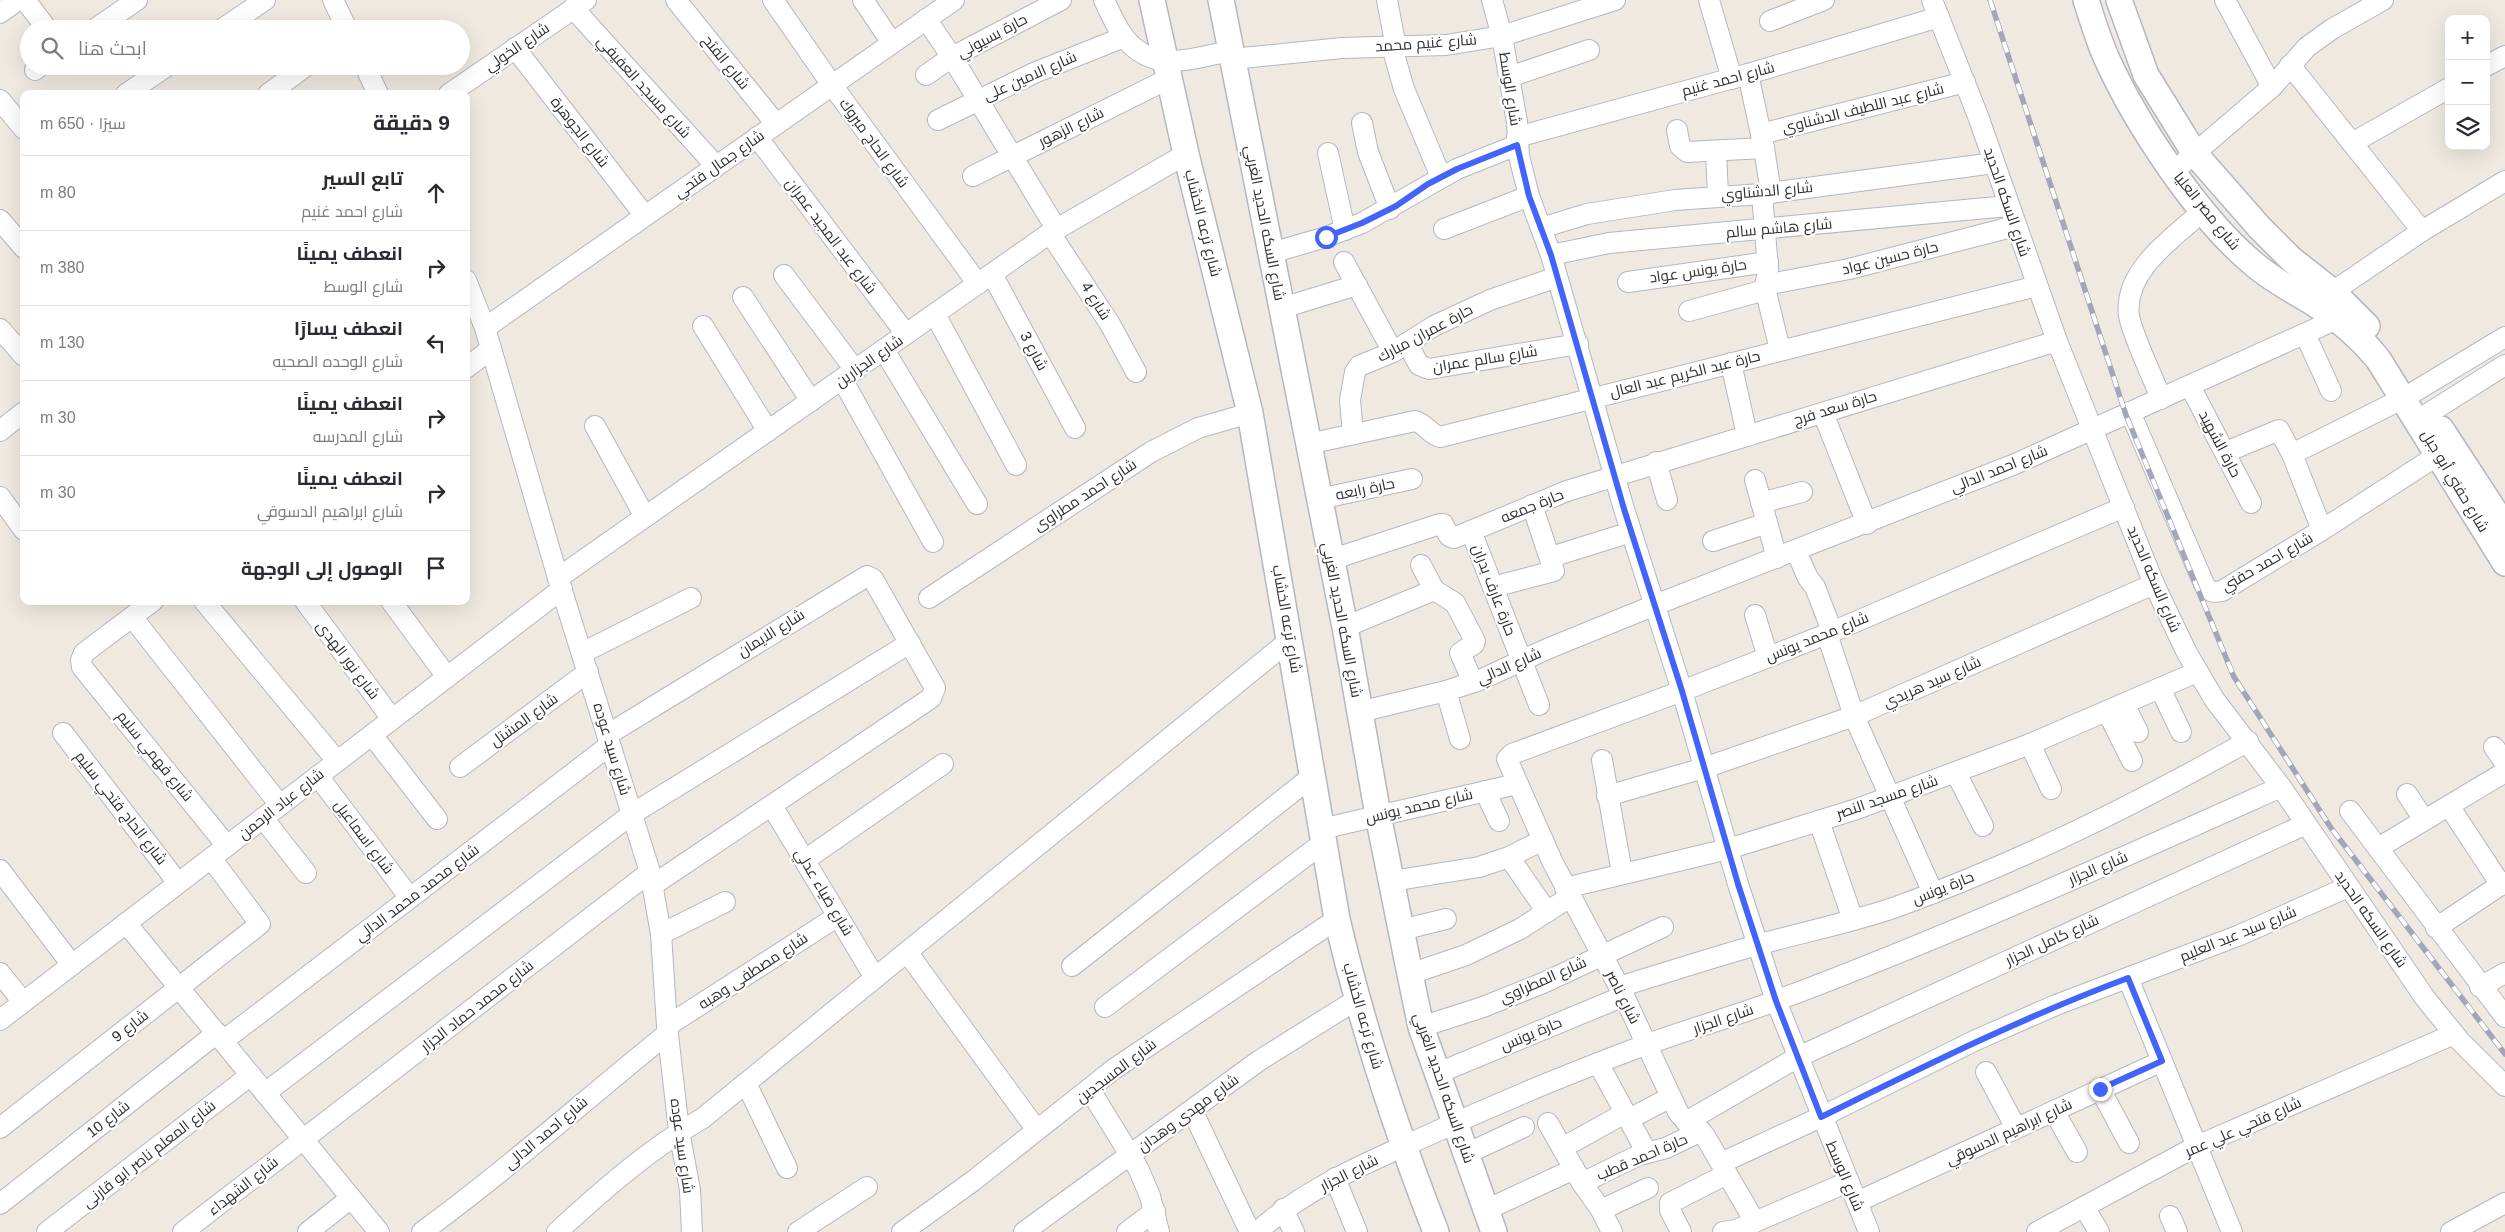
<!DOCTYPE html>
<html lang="ar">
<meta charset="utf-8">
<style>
:root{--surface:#fff;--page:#f7f7f7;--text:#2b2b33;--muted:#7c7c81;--line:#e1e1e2}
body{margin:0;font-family:Arial,Cairo,sans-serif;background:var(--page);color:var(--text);direction:rtl}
.controls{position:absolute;right:15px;top:15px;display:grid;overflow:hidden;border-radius:10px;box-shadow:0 5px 20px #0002}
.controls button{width:45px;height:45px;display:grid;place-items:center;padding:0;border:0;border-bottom:1px solid var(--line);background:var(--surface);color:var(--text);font:25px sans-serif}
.stop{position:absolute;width:15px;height:15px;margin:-11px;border:4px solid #4264fb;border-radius:50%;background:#fff}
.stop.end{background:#4264fb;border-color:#fff;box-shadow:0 1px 5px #0008}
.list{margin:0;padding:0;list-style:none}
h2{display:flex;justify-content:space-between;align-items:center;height:65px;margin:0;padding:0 20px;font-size:21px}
h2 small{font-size:16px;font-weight:400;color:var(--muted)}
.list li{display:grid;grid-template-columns:32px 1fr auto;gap:15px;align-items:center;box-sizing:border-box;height:75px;padding:0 20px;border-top:1px solid var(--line)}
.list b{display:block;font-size:19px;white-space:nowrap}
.list p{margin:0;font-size:16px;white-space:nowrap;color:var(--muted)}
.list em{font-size:16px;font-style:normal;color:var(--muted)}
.icon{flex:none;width:28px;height:28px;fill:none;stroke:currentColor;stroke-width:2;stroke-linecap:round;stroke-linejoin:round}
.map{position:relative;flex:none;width:2505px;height:1232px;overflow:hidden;direction:ltr}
.search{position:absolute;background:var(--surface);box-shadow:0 5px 20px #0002;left:20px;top:20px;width:450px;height:55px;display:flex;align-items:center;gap:12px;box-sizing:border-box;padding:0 18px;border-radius:28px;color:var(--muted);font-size:19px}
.panel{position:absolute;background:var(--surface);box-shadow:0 5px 20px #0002;left:20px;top:90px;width:450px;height:515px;border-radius:10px;direction:rtl}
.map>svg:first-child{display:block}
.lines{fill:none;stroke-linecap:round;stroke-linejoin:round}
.minor-casing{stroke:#b4b7c1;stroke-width:22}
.tertiary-casing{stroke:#b4b7c1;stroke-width:28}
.minor{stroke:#fff;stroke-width:20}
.tertiary{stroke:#fff;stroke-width:25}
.rail-casing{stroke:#a3a6b8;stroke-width:5.5}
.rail{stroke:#fff;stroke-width:4;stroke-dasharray:11;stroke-linecap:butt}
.route{stroke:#4264fb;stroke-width:6}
.labels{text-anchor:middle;stroke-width:4.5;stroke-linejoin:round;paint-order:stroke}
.street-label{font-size:15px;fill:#2e2e2e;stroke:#fff}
</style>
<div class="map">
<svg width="2505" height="1232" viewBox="0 0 2505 1232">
<rect width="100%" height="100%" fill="#efe9e1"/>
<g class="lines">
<defs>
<g id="minor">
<polyline points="25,0 47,29"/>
<polyline points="333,0 347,29"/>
<polyline points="676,0 776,124"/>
<polyline points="773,0 832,85 978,284"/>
<polyline points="863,0 892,43"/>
<path d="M 1104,0 C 1110,12 1116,27 1124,37 C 1154,75 1191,58 1231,51"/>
<polyline points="1387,0 1396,47"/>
<polyline points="1492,0 1502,36 1517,122 1519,156 1529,196 1551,255 1624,509 1682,691 1738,884 1776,1001 1869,1232"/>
<polyline points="1709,0 1732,79"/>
<polyline points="1932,0 1978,116 2057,341 2154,584 2187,653 2214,699 2281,787 2425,998 2459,1040 2505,1086"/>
<polyline points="2225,0 2272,87"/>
<polyline points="573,8 716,166"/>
<polyline points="0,13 18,0"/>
<polyline points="926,19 952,57 1057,230"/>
<polyline points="1770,21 1824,0"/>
<polyline points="95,29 137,0"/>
<polyline points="222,29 265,0"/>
<polyline points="1392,47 1404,89 1441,177"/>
<polyline points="515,48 645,216"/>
<polyline points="1232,59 1342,48 1446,45 1502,36 1615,0"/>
<polyline points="2290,65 2422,231"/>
<polyline points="365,66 378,94"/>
<polyline points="2486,66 2505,56"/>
<polyline points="35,70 40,66"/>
<polyline points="1748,74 1764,148 1771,193"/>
<polyline points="926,75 952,57 1061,0"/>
<polyline points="1509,77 1589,50"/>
<polyline points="126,94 167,66"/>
<polyline points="268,94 306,66"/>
<polyline points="449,94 586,0"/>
<polyline points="0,100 24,129"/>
<polyline points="938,120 1034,73 1124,37"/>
<polyline points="1362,123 1368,152 1390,209"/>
<polyline points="1677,130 1680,146 1687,152 1764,148"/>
<polyline points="1761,134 1965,82"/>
<polyline points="757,137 906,334"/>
<polyline points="1517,137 1748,74 1939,17"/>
<polyline points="2352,143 2449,88"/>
<polyline points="1716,151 1718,196"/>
<polyline points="1328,153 1345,230"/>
<polyline points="2174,171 2272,87 2307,47 2332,29 2383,0"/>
<polyline points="973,176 1170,78"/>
<polyline points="1762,194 1768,269 1765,288 1780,350"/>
<polyline points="0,220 24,248"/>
<polyline points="1541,228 1587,214 1675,200 1762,194 1994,163"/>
<polyline points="1444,229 1529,196"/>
<polyline points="1050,233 1110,324 1136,372"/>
<polyline points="1271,253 1326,237 1362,223 1457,169 1517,145"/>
<polyline points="1551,255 1609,243 2008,206"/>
<polyline points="1344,262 1393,352"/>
<polyline points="992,274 1075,428"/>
<polyline points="784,275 855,370"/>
<polyline points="466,280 485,328 558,578 650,872 661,934 667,1026 679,1131 690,1190 692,1232"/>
<polyline points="1628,282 1768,262"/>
<polyline points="1765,285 1849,269 2015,226"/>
<polyline points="743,297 811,401"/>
<polyline points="2322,299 2422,231 2505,181"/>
<polyline points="1282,308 1357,285"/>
<polyline points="1689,311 1765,290"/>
<polyline points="935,314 1016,465"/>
<polyline points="703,326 768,431"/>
<polyline points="485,328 954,0"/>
<polyline points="0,329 24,356"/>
<polyline points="2305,334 2331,391"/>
<polyline points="1407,343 1419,365 1429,369 1578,344"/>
<polyline points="884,350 977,504"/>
<polyline points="1731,363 1747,435"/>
<polyline points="466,368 491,349"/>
<polyline points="842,379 933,542"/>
<polyline points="2190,386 2251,503"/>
<path d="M 2161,399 C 2153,377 2133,337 2129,316 C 2123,271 2173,238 2203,211"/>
<path d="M 2130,412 L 2204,584 C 2209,592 2213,593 2222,591 L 2322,530 L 2438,455"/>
<polyline points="1823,413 1867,524"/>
<polyline points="2418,420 2505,365"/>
<polyline points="595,426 645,517"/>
<polyline points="0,431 24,412"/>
<polyline points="1353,434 1350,400 1355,372 1359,366 1393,352 1434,326 1490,300 1557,277"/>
<path d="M 1308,444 L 1415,421 C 1425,423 1429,434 1440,437 L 2037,286"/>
<polyline points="2226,452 2279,430 2292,454 2322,530"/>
<polyline points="2292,454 2404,398 2505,337"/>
<polyline points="1656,462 1667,500"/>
<polyline points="1755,480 1777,558"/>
<polyline points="0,497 24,530"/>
<polyline points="1319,499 1412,479"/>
<polyline points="1761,503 1802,492"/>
<polyline points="1471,531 1539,705"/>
<polyline points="1713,541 1767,523"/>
<polyline points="1796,551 1808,578 1815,587 1832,631"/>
<polyline points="1551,557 1631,532"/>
<polyline points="1330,560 1440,524 1443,524 1449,536 1454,538 1567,491 2057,341"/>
<polyline points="1421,565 1434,590 1455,603 1475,641 1474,644 1460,653 1473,682"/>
<polyline points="558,578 1050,233 1186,154"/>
<polyline points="1493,587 1554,571 1532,505"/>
<polyline points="929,598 1151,452 1198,428 1250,413"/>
<polyline points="153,601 84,653 81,660 82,667 227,846"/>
<polyline points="204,601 337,761"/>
<polyline points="305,601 392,719"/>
<polyline points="391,601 447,677"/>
<polyline points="1755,615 1768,657"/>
<polyline points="132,617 280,805"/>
<polyline points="1345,627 1434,590"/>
<polyline points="1827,634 1854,716 1933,893"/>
<polyline points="582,653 691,598"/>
<polyline points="2160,688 2181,732"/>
<polyline points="1446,691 1460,739"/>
<polyline points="2124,704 2138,732"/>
<polyline points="2107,711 2132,761"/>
<polyline points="1359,712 1446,691 1480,680 1547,649 1655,605 2015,464 2337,319"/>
<polyline points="63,733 178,883"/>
<polyline points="372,735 437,819"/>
<polyline points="607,735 867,576 873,579 935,688 931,698 653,885"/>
<polyline points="2030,744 2051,789"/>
<polyline points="2494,747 2505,763"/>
<polyline points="1602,760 1622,873"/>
<polyline points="460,767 588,672"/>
<polyline points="1956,773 1983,826"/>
<polyline points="318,776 410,898"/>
<polyline points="1485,791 1499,821"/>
<polyline points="2407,794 2424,820"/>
<polyline points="1607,796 1704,768 1854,716 2154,584"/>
<polyline points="772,806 875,978"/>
<polyline points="2449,806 2501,885"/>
<polyline points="2350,811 2505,1017"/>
<polyline points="263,818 306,873"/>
<polyline points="1819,821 1853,920"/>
<polyline points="1321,829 1517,784"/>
<polyline points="2378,848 2505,772"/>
<polyline points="1509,857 1547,912"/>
<polyline points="805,860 943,764"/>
<polyline points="0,870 72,965"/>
<polyline points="1392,881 1479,867 1509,857 1543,840"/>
<polyline points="1565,888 1728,849 1857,809 2030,744 2197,672"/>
<polyline points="126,923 379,1232"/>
<polyline points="2436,928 2505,882"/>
<polyline points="1401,930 1446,919"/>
<polyline points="661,934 725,902"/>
<polyline points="907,952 1036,1129"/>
<polyline points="1072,966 1314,775"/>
<polyline points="0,973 23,1002"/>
<polyline points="1410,974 1466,955 1520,929 1570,897"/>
<polyline points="2128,978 2232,1232"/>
<path d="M 1619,987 C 1665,973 1711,958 1757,945 C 1803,932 1850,923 1896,907 C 2018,863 2135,805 2248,741"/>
<polyline points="2480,987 2505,973"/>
<polyline points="1105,1007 1323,843"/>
<polyline points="0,1020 562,589"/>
<polyline points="667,1026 838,916"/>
<polyline points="1421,1027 1483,1007 1543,983 1663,927"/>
<polyline points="223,1041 610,745"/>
<polyline points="1598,1063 1647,1153"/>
<polyline points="1986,1072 2016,1128"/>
<polyline points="1438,1073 1624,996"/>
<polyline points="746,1083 787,1168"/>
<polyline points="2100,1089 2129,1143"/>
<polyline points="1090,1090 1138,1168 1150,1196 1159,1232"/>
<polyline points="265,1093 632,814 910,643"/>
<polyline points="1192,1110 1250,1232"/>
<polyline points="2054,1111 2077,1152"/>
<polyline points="1629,1119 1671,1097"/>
<polyline points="1686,1122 1798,1057 2306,824"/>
<polyline points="1548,1123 1582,1183 1601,1210 1612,1232"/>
<polyline points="0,1128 260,924 211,858"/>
<polyline points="1562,1148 1625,1113"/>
<polyline points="1466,1154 1524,1127"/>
<polyline points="1721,1163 1821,1117 1976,1040 2056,1005 2240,935 2348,887"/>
<polyline points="1335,1178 1357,1232"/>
<polyline points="1582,1183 1639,1155 1666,1148 1701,1131"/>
<polyline points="1857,1202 2162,1061"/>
<polyline points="0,1204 217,1033"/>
<polyline points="2084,1207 2099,1232"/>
<polyline points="1283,1209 1294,1232"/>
<polyline points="1486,1210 1574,1169"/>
<polyline points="1601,1210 1648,1188"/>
<polyline points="2170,1216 2177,1232"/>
<path d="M 1755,1222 L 1705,1136 C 1697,1126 1685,1123 1678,1112 L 1624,996 L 1553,863 L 1507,759 L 1512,754 L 1682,691 L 1827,634 L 2124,507"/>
<polyline points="47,1232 251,1075"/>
<polyline points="183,1232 650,872"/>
<polyline points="308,1232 351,1198"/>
<path d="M 422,1232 C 507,1170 586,1099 668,1033"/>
<path d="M 557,1232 C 603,1190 649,1149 703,1118 L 1290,640"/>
<polyline points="798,1232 867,1187"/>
<polyline points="902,1232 973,1181 1114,1069 1337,919"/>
<polyline points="1024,1232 1260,1060 1356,1000"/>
<polyline points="1127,1232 1155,1211"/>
<path d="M 1257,1232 C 1305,1189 1364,1164 1422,1138 C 1495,1104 1570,1073 1645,1045 C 1689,1029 1735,1016 1778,1000 C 1949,936 2115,861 2281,787"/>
<polyline points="1681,1232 1670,1210 1670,1203 1727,1174"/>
<polyline points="1723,1232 1736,1230 1848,1182"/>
<polyline points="2037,1232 2197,1146 2454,1034"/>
<polyline points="2451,1232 2505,1203"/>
</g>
<g id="tertiary">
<path d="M 1152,0 L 1186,154 L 1250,413 L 1337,919 C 1362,1026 1396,1130 1436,1232"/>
<polyline points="1221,0 1345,627 1378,815 1410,974 1421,1027 1494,1232"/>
<path d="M 2086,0 C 2092,19 2098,39 2106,57 C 2136,124 2199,219 2255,265 C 2274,281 2294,291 2315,304 C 2339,319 2360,337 2378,359 L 2505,563"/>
<polyline points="2119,0 2146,75 2195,154 2260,228 2291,259 2333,292 2367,326"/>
<polyline points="2441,429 2505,527"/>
</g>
</defs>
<!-- minor casing -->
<use href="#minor" class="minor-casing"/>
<!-- tertiary casing -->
<use href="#tertiary" class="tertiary-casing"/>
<!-- minor -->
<use href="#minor" class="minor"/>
<!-- tertiary -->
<use href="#tertiary" class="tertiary"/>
<defs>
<polyline id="rail" points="1990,0 2126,415 2234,677 2331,828 2505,1054"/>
</defs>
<!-- rail casing -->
<use href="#rail" class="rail-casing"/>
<!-- rail -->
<use href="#rail" class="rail"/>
</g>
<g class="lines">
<!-- route -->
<path class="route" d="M 1326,237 L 1362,223 L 1396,206 L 1428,184 L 1457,169 L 1517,145 L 1529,196 L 1551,255 L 1624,509 L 1682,691 L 1738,884 L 1776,1001 L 1821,1117 C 1923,1067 2021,1018 2128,978 L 2162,1061 L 2100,1089"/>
</g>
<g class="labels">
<!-- street labels -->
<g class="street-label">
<text transform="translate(992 36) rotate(-28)" y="5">حارة بسيوني</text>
<text transform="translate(1426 43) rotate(-4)" y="5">شارع غنيم محمد</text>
<text transform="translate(517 47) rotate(-34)" y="5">شارع الخولي</text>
<text transform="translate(726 62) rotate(51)" y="5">شارع الفتح</text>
<text transform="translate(1030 76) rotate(-24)" y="5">شارع الامين على</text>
<text transform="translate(1728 79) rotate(-15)" y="5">شارع احمد غنيم</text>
<text transform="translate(644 87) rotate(48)" y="5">شارع مسجد العفيفي</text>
<text transform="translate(1510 89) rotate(81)" y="5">شارع الوسط</text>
<text transform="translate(1863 108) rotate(-14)" y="5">شارع عبد اللطيف الدشناوي</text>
<text transform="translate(1071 127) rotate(-26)" y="5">شارع الزهور</text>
<text transform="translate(580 132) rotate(52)" y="5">شارع الجوهرة</text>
<text transform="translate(874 143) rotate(54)" y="5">شارع الحاج مبروك</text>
<text transform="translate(719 164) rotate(-35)" y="5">شارع جمال فتحي</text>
<text transform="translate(1767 191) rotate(-5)" y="5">شارع الدشناوي</text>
<text transform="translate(2007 202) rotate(71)" y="5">شارع السكه الحديد</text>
<text transform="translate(2207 211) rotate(51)" y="5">شارع مصر العليا</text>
<text transform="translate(1203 223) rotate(76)" y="5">شارع ترعه الخشاب</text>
<text transform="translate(1265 223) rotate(79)" y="5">شارع السكه الحديد الغربي</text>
<text transform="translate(1779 228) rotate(-5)" y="5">شارع هاشم سالم</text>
<text transform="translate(831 236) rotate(53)" y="5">شارع عبد المجيد عمران</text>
<text transform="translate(1890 258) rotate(-14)" y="5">حارة حسين عواد</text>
<text transform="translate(1698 271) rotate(-8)" y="5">حارة يونس عواد</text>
<text transform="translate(1096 301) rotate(58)" y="5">شارع 4</text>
<text transform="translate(1425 333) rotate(-28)" y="5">حارة عمران مبارك</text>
<text transform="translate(1034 351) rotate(62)" y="5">شارع 3</text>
<text transform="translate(1485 359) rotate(-9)" y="5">شارع سالم عمران</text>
<text transform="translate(869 361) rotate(-35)" y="5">شارع الجزارين</text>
<text transform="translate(1685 374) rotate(-14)" y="5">حارة عبد الكريم عبد العال</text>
<text transform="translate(1835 408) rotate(-17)" y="5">حارة سعد فرج</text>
<text transform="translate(2220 444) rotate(62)" y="5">حارة الشهيد</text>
<text transform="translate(1999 469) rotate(-22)" y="5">شارع احمد الدالي</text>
<text transform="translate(2455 481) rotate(59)" y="5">شارع حفني أبو جبل</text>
<text transform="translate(1365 489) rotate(-12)" y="5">حارة رابعه</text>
<text transform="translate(1085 495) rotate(-33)" y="5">شارع احمد مطراوى</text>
<text transform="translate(1532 506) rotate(-22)" y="5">حارة جمعه</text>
<text transform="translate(2267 562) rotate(-30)" y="5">شارع احمد حفني</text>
<text transform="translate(2154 579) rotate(67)" y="5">شارع السكه الحديد</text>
<text transform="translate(1494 590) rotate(69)" y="5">حارة عارف بدران</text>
<text transform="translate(1287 619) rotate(80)" y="5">شارع ترعه الخشاب</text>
<text transform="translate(1342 620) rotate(79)" y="5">شارع السكه الحديد الغربي</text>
<text transform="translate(771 633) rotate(-32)" y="5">شارع الايمان</text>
<text transform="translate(1817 637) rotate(-22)" y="5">شارع محمد يونس</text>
<text transform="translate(348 660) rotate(53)" y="5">شارع نور الهدى</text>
<text transform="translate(1509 666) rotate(-24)" y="5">شارع الدالي</text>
<text transform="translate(1932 682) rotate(-24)" y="5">شارع سيد هريدي</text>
<text transform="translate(524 720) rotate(-36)" y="5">شارع المشتل</text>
<text transform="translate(612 749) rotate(73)" y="5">شارع سيد عوده</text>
<text transform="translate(155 756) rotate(51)" y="5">شارع فهمي سليم</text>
<text transform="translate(1887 797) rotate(-19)" y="5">شارع مسجد النصر</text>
<text transform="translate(281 804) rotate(-38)" y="5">شارع عباد الرحمن</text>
<text transform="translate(1419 806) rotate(-13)" y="5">شارع محمد يونس</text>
<text transform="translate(121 808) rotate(52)" y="5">شارع الحاج فتحي سليم</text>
<text transform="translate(364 837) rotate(53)" y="5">شارع اسماعيل</text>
<text transform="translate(2098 868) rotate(-23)" y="5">شارع الجزار</text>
<text transform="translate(1943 888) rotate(-22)" y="5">حارة يونس</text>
<text transform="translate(824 892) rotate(59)" y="5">شارع ضياء عدلي</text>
<text transform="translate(417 893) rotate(-37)" y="5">شارع محمد محمد الدالي</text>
<text transform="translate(2371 919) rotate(55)" y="5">شارع السكه الحديد</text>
<text transform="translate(2238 934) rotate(-22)" y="5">شارع سيد عبد العليم</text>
<text transform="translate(2052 940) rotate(-25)" y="5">شارع كامل الجزار</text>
<text transform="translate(753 971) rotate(-33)" y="5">شارع مصطفى وهبه</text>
<text transform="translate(1543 980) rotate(-24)" y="5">شارع المطراوي</text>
<text transform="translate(1623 997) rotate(63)" y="5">شارع ناصر</text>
<text transform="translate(477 1006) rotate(-38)" y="5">شارع محمد حماد الجزار</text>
<text transform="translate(1363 1016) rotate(74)" y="5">شارع ترعه الخشاب</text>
<text transform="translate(1723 1019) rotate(-19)" y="5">شارع الجزار</text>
<text transform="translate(130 1026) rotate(-38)" y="5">شارع 9</text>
<text transform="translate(1531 1034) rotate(-23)" y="5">حارة يونس</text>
<text transform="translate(1116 1071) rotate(-37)" y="5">شارع المسجدين</text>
<text transform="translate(1444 1088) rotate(71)" y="5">شارع السكه الحديد الغربي</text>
<text transform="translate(1188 1113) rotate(-36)" y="5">شارع مهدى وهدان</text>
<text transform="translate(108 1119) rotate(-38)" y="5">شارع 10</text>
<text transform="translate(2243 1127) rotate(-24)" y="5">شارع فتحي علي عمر</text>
<text transform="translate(2009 1132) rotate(-25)" y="5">شارع ابراهيم الدسوقي</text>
<text transform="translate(546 1133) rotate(-40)" y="5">شارع احمد الدالى</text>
<text transform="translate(682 1146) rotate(82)" y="5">شارع سيد عوده</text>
<text transform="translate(149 1154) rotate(-38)" y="5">شارع المعلم ناصر ابو قارنى</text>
<text transform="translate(1642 1157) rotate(-23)" y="5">حارة احمد قطب</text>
<text transform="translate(1349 1173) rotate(-27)" y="5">شارع الجزار</text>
<text transform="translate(1845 1176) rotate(67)" y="5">شارع الوسط</text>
<text transform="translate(243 1186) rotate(-38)" y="5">شارع الشهداء</text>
</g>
</g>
</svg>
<div class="controls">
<button>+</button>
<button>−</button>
<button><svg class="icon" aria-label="layers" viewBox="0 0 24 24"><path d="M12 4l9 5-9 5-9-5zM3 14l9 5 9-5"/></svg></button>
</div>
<div class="stop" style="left:1326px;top:237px"></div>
<div class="stop end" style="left:2100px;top:1089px"></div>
<div class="search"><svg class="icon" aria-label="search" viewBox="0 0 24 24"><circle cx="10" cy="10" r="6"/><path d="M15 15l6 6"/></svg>ابحث هنا</div>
<section class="panel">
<h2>9 دقيقة<small>سيرًا · 650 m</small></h2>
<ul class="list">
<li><svg class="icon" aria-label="ahead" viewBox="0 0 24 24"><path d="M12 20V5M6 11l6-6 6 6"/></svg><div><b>تابع السير</b><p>شارع احمد غنيم</p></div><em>80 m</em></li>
<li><svg class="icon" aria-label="right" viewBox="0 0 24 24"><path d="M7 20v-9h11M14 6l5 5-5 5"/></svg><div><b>انعطف يمينًا</b><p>شارع الوسط</p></div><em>380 m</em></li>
<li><svg class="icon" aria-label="left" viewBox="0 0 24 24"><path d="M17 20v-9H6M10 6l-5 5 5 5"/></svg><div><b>انعطف يسارًا</b><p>شارع الوحده الصحيه</p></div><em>130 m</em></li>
<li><svg class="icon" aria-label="right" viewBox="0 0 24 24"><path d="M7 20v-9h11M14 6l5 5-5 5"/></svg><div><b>انعطف يمينًا</b><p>شارع المدرسه</p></div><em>30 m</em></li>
<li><svg class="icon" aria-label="right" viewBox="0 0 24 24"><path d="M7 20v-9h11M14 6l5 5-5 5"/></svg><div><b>انعطف يمينًا</b><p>شارع ابراهيم الدسوقي</p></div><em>30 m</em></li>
<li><svg class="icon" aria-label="arrive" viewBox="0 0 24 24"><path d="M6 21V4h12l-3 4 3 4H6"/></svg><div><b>الوصول إلى الوجهة</b></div></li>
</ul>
</section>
</div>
